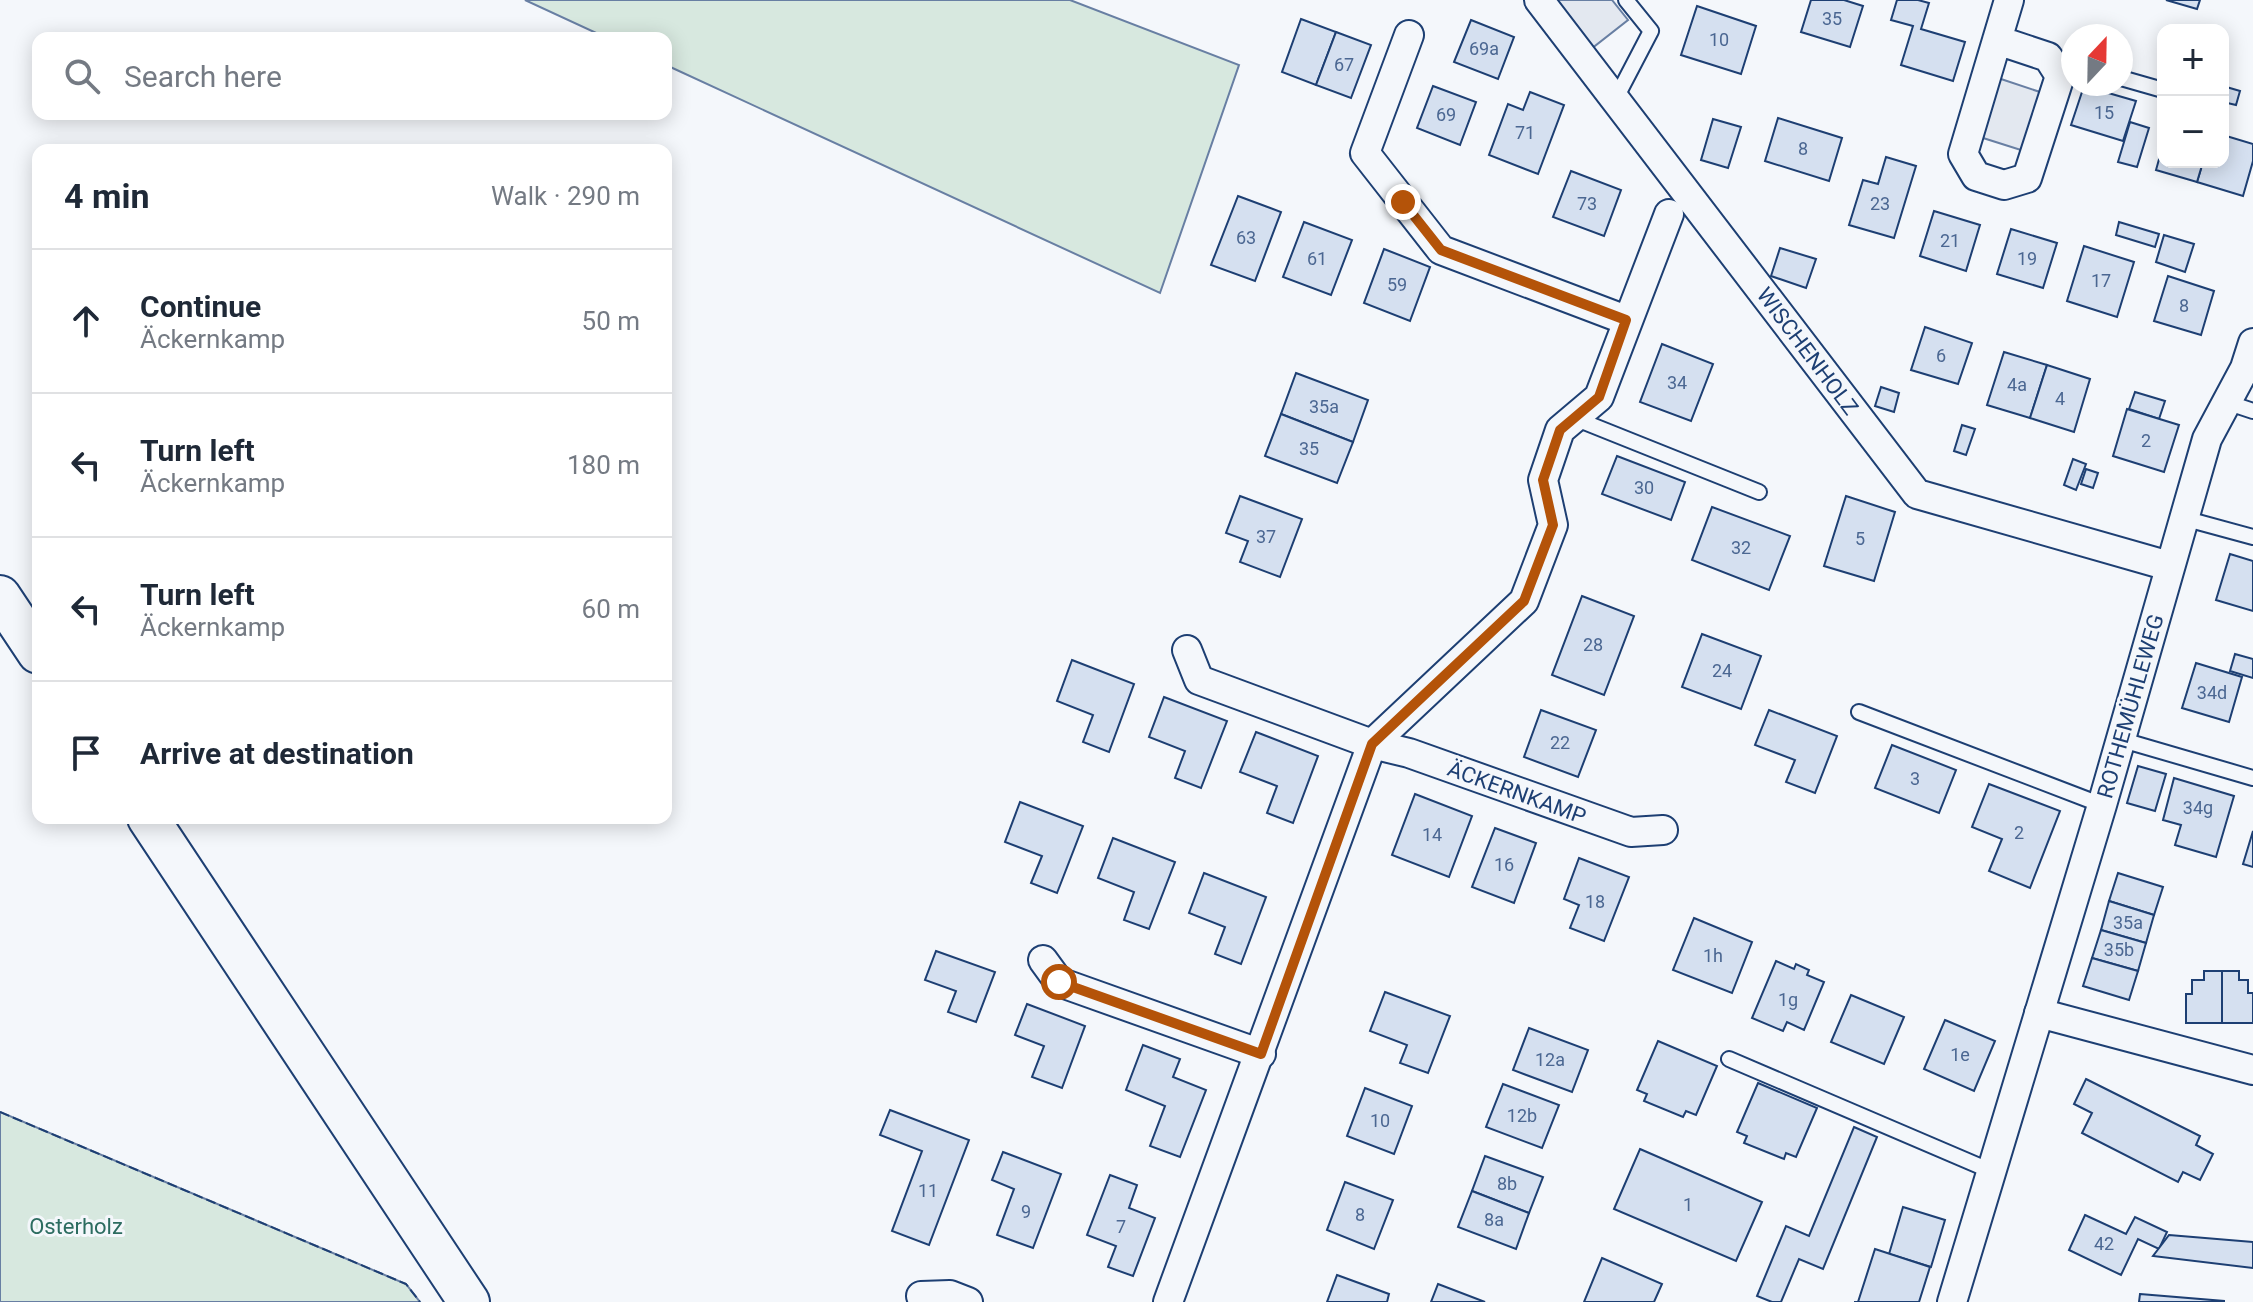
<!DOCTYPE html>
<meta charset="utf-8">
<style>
:root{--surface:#fff;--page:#f2f2f3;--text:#1f2937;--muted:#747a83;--line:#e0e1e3}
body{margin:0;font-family:Roboto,sans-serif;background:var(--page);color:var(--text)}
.controls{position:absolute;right:24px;top:24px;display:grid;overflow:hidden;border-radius:16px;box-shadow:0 4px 20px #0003}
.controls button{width:72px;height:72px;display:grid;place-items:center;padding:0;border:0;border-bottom:2px solid var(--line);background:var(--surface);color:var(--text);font:40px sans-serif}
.compass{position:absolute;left:2061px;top:24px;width:72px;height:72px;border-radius:50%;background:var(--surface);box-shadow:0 4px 20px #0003;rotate:22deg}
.stop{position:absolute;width:24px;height:24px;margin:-18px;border:6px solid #b45309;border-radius:50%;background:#fff}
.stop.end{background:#b45309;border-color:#fff;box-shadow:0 2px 8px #0008}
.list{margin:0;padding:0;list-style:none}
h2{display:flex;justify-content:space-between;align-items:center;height:104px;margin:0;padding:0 32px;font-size:34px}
h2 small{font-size:26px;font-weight:400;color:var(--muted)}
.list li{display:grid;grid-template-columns:52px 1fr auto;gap:24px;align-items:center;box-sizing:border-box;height:144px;padding:0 32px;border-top:2px solid var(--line)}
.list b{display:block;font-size:30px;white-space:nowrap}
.list p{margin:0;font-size:26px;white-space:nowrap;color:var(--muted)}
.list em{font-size:26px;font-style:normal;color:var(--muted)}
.icon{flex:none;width:44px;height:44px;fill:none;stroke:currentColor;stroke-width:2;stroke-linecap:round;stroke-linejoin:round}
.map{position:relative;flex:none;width:2253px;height:1302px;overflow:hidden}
.search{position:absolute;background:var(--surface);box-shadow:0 4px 20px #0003;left:32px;top:32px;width:640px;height:88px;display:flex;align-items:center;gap:20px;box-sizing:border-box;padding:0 28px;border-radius:16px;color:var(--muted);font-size:30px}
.panel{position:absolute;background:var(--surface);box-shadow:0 4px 20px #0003;left:32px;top:144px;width:640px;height:680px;border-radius:16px}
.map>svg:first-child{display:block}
.green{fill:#d7e8df;stroke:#687fa3;stroke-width:2}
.parking{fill:#e3e8f0;stroke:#687fa3;stroke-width:2}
.building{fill:#d5e0f0;stroke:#1d3f73;stroke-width:2}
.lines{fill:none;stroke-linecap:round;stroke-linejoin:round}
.lane-casing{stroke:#1d3f73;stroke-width:18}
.street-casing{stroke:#1d3f73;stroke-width:32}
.secondary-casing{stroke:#1d3f73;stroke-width:44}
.lane{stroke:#f4f7fb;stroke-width:14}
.street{stroke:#f4f7fb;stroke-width:28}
.secondary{stroke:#f4f7fb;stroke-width:40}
.fence{stroke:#1d3f73;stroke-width:2;stroke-dasharray:10 4;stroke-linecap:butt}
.route{stroke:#b45309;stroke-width:10}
.labels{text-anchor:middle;stroke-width:6;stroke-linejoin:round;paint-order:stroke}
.number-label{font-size:18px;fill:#4b6792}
.street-label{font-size:22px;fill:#1d3f73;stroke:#f4f7fb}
.park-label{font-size:22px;fill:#2c6c60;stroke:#f4f7fb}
</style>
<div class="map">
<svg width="2253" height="1302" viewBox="0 0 2253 1302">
<rect width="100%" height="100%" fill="#f4f7fb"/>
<!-- green -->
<g class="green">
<polygon points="525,0 1070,0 1239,65 1160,293 666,65 666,38 607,38"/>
<polygon points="0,1112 406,1284 420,1302 0,1302"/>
</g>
<!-- parking -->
<g class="parking">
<polygon points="1553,0 1612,0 1628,20 1591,49"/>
<polygon points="1998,78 2043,93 2024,151 1980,137"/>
</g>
<!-- building -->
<g class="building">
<polygon points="1811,0 1844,0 1863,6 1850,47 1801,32"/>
<polygon points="1897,0 1918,0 1929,3 1921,29 1965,42 1953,81 1901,65 1913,26 1891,20"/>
<polygon points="2166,0 2200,0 2197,9"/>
<polygon points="1697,6 1756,26 1741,74 1681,55"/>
<polygon points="1301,19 1336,32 1316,85 1282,72"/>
<polygon points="1471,20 1514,37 1498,79 1454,62"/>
<polygon points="1336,32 1371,45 1351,98 1316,85"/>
<polygon points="1433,86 1476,102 1460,145 1417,128"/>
<polygon points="2084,86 2136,101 2123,141 2071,125"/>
<polygon points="2223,86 2240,91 2236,105 2223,102"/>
<polygon points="1530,92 1564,105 1538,174 1489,155 1508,104 1523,110"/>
<polygon points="1778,118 1842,138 1829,181 1765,161"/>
<polygon points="1713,119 1741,127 1728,168 1701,160"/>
<polygon points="2130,122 2149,128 2137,167 2118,162"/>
<polygon points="2223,135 2253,144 2253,161 2243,196 2197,182 2203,162 2223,162"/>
<polygon points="2163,145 2163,162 2203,162 2197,182 2156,170"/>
<polygon points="1886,157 1916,166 1894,238 1849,225 1863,180 1878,184"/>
<polygon points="1571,171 1621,190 1604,236 1553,217"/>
<polygon points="1238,196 1281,212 1255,281 1211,265"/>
<polygon points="1934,211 1980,225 1966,271 1920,256"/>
<polygon points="1304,222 1352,240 1331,295 1283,277"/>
<polygon points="2119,222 2159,234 2155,247 2116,235"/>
<polygon points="2011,229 2057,243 2043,288 1997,274"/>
<polygon points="2164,235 2194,244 2185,272 2156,262"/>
<polygon points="2084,246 2134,262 2117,317 2067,301"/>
<polygon points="1780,248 1816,259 1806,288 1771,276"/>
<polygon points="1384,249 1430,267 1410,321 1364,303"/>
<polygon points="2168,276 2214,291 2201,335 2154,321"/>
<polygon points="1925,327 1972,343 1958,384 1911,370"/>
<polygon points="1662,344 1713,364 1691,421 1640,402"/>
<polygon points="2004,352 2047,365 2030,418 1987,405"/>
<polygon points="2047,365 2090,379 2074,432 2030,418"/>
<polygon points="1296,373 1368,400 1353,442 1281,414"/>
<polygon points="1881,387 1899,393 1894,412 1875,406"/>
<polygon points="2135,392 2165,401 2159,419 2129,409"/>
<polygon points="2127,409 2179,425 2164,472 2113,456"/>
<polygon points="1281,414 1353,442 1337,483 1265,456"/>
<polygon points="1962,425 1975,429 1966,455 1954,451"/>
<polygon points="1617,456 1685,482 1671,520 1602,494"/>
<polygon points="2073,459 2086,464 2076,490 2064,485"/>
<polygon points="2086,469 2098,473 2093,488 2081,484"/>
<polygon points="1240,496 1302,519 1280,577 1240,562 1248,541 1226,533"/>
<polygon points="1846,496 1895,512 1874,581 1824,566"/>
<polygon points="1712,507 1790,536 1769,590 1692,560"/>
<polygon points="2230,554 2253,561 2253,611 2216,600"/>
<polygon points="1582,596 1634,616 1604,695 1552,675"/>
<polygon points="1702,634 1761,656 1741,709 1682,687"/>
<polygon points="2235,654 2253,659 2253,678 2230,671"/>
<polygon points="1072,660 1134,684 1109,752 1083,742 1093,715 1057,701"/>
<polygon points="2196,663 2242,677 2229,722 2182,708"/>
<polygon points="1164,697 1227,721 1201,788 1175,778 1185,751 1149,737"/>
<polygon points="1541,710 1596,730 1578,777 1524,757"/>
<polygon points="1769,710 1837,736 1815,793 1786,782 1795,760 1755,745"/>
<polygon points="1256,732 1318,756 1293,823 1267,813 1277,786 1240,772"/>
<polygon points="1892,745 1956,770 1939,813 1875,788"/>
<polygon points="2138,766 2166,774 2155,811 2127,803"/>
<polygon points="2174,778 2234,796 2216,857 2175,845 2181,825 2163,820"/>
<polygon points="1989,784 2060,811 2030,888 1989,871 2002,839 1972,827"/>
<polygon points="1415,794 1472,816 1449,877 1392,855"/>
<polygon points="1020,802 1083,826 1057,893 1031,883 1042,856 1005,842"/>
<polygon points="1495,828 1536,843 1514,903 1472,887"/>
<polygon points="2253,831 2253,867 2243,864"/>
<polygon points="1113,838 1175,862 1149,929 1124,920 1134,892 1098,878"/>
<polygon points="1579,858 1629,877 1604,941 1570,928 1579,905 1564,899"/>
<polygon points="1204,873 1266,897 1241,964 1215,954 1225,927 1189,913"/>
<polygon points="2118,873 2163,887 2154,915 2109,901"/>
<polygon points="2109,901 2154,915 2146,943 2101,930"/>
<polygon points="1694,918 1752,942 1732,993 1673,970"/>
<polygon points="2101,930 2146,943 2138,971 2092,958"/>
<polygon points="936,951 995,972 976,1022 948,1012 956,991 925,980"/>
<polygon points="2092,958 2138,971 2129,1000 2083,986"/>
<polygon points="1776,961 1794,969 1796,964 1809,970 1807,975 1824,982 1804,1030 1787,1022 1783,1031 1752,1018"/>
<polygon points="2204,971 2222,971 2222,1023 2186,1023 2186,994 2192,994 2192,980 2204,980"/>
<polygon points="2222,971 2239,971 2239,980 2248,980 2248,993 2253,993 2253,1023 2222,1023"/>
<polygon points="1385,992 1450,1016 1428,1073 1400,1063 1407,1045 1370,1031"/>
<polygon points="1851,995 1904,1017 1884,1064 1831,1042"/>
<polygon points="1027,1004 1085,1026 1062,1088 1032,1077 1044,1046 1015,1035"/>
<polygon points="1945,1020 1995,1041 1974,1091 1924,1069"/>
<polygon points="1529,1028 1588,1050 1572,1092 1513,1070"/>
<polygon points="1658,1041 1717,1066 1696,1115 1686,1111 1683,1117 1644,1101 1647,1094 1637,1090"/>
<polygon points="1143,1045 1180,1059 1173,1077 1206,1090 1180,1157 1150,1146 1165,1106 1126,1090"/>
<polygon points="2086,1079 2200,1136 2196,1145 2213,1154 2200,1180 2183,1172 2178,1182 2082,1133 2092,1113 2074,1104"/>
<polygon points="1758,1083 1817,1108 1796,1157 1786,1153 1784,1159 1744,1143 1747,1136 1737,1132"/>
<polygon points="1503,1084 1559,1105 1542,1148 1486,1127"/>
<polygon points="1365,1088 1412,1106 1394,1154 1347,1136"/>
<polygon points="890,1110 969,1140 929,1245 892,1231 922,1151 880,1135"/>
<polygon points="1854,1127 1877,1137 1823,1269 1799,1259 1781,1302 1772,1302 1757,1296 1786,1226 1809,1236"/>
<polygon points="1640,1149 1762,1202 1736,1261 1614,1209"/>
<polygon points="1003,1152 1061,1174 1033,1248 997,1235 1014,1189 992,1180"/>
<polygon points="1485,1156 1543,1177 1529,1213 1472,1191"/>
<polygon points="1110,1175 1137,1185 1129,1208 1155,1218 1133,1276 1108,1267 1116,1246 1087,1235"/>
<polygon points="1345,1182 1393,1200 1374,1249 1327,1230"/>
<polygon points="1472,1191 1529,1213 1516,1249 1458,1227"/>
<polygon points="1903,1207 1945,1220 1931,1267 1889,1254"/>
<polygon points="2085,1215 2126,1234 2135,1217 2167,1232 2159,1249 2138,1239 2121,1275 2069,1250"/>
<polygon points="2169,1235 2253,1242 2253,1268 2153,1256"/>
<polygon points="1875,1249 1930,1267 1919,1302 1854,1302 1858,1302"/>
<polygon points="1602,1258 1662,1284 1654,1302 1584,1302"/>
<polygon points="1337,1275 1389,1294 1387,1302 1327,1302"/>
<polygon points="1438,1284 1485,1302 1431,1302"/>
<polygon points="2140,1294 2224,1301 2224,1302 2139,1302"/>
</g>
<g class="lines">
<defs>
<g id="lane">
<polyline points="2121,78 2163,90"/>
<polyline points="1615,100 1651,31 1626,0"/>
<polyline points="2226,402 2253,411"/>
<polyline points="1574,418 1759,492"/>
<polyline points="2183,518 2253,537"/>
<polyline points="1859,712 2102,805"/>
<polyline points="2119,739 2253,778"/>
<polyline points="1729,1059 1991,1171"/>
</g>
<g id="street">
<polyline points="1539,0 1917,494 2169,566"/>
<polyline points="1409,35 1365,153 1441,250 1626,320"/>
<polyline points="1997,40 2048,57 2060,76 2027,178 2004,185 1976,176 1963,154 2009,0"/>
<polyline points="1187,650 1199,680 1372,744 1409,753 1631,832 1663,830"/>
<polyline points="1043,960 1059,982 1261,1054"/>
<polyline points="2039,1013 2253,1070"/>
<polyline points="921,1296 950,1295 968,1302"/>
<polyline points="1168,1302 1372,744 1524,601 1553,525 1543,480 1560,430 1599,397 1669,214"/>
<polyline points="1952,1302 2102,805 2207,439 2245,368 2253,343"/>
</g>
<g id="secondary">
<polyline points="0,596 38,653"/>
<polyline points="148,818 469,1302"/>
</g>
</defs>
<!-- lane casing -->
<use href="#lane" class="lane-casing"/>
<!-- street casing -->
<use href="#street" class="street-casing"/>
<!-- secondary casing -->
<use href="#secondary" class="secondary-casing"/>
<!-- lane -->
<use href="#lane" class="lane"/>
<!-- street -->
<use href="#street" class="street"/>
<!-- secondary -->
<use href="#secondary" class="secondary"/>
<!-- fence -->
<polyline class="fence" points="0,1112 406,1284 420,1302"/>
</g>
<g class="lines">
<!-- route -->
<polyline class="route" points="1059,982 1261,1054 1372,744 1524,601 1553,525 1543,480 1560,430 1599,397 1626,320 1441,250 1403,202"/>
</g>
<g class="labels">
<!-- number labels -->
<g class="number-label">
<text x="1832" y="25">35</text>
<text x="1719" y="46">10</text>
<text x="1484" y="55">69a</text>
<text x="1344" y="71">67</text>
<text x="2104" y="119">15</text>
<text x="1446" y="121">69</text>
<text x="1525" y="139">71</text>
<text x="1803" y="155">8</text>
<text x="1587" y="210">73</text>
<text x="1880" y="210">23</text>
<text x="1246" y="244">63</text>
<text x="1950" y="247">21</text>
<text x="1317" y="265">61</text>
<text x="2027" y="265">19</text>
<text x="2101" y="287">17</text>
<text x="1397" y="291">59</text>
<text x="2184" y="312">8</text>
<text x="1941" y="362">6</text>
<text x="1677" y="389">34</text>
<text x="2017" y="391">4a</text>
<text x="2060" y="405">4</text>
<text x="1324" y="413">35a</text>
<text x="2146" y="447">2</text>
<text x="1309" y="455">35</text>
<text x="1644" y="494">30</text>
<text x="1266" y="543">37</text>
<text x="1860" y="545">5</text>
<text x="1741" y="554">32</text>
<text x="1593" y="651">28</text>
<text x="1722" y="677">24</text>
<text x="2212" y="699">34d</text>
<text x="1560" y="749">22</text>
<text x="1915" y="785">3</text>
<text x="2198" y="814">34g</text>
<text x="2019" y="839">2</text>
<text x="1432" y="841">14</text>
<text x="1504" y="871">16</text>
<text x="1595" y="908">18</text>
<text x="2128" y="929">35a</text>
<text x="2119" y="956">35b</text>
<text x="1713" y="962">1h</text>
<text x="1788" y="1006">1g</text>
<text x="1960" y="1061">1e</text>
<text x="1550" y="1066">12a</text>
<text x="1522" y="1122">12b</text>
<text x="1380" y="1127">10</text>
<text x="1507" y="1190">8b</text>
<text x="928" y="1197">11</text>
<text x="1688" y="1211">1</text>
<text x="1026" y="1218">9</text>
<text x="1360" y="1221">8</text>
<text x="1494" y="1226">8a</text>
<text x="1121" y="1233">7</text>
<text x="2104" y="1250">42</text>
</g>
<!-- street labels -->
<g class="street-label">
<text transform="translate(1808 351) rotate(53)" y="8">WISCHENHOLZ</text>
<text transform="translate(2130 706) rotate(-74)" y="8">ROTHEMÜHLEWEG</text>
<text transform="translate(1517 792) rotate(20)" y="8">ÄCKERNKAMP</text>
</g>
<!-- park labels -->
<g class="park-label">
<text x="76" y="1234">Osterholz</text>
</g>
</g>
</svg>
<div class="controls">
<button>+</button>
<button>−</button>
</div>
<svg class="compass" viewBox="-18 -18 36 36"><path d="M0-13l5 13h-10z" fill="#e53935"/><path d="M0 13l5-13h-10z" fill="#747a83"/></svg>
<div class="stop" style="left:1059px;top:982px"></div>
<div class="stop end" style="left:1403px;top:202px"></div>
<div class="search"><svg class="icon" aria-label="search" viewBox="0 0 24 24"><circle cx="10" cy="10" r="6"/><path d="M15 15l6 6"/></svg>Search here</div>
<section class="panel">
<h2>4 min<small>Walk · 290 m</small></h2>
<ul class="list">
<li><svg class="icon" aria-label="ahead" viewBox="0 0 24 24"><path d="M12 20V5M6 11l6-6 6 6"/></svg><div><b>Continue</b><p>Äckernkamp</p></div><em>50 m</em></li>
<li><svg class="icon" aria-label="left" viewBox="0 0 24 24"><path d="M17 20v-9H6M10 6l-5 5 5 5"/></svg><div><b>Turn left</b><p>Äckernkamp</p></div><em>180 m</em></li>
<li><svg class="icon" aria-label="left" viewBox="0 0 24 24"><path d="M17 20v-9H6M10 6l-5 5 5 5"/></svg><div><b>Turn left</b><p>Äckernkamp</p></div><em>60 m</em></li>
<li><svg class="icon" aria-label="arrive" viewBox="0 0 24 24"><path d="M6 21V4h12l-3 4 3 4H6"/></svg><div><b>Arrive at destination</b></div></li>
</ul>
</section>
</div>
